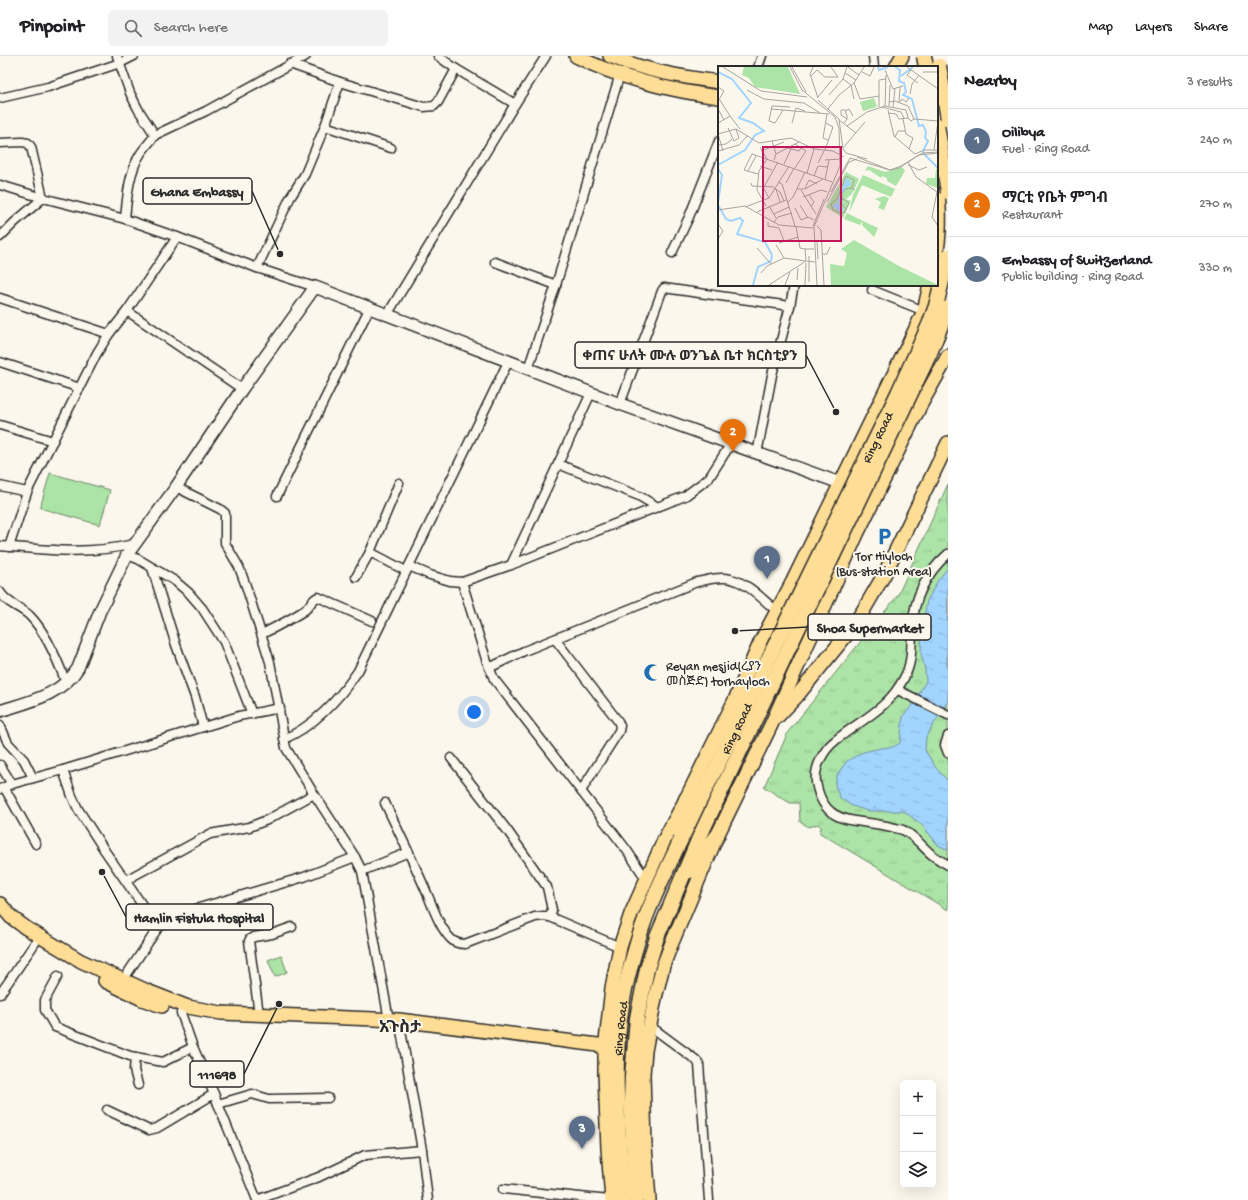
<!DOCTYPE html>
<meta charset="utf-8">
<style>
:root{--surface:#fff;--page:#f2f2f2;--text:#202124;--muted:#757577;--line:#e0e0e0;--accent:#111827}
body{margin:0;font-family:"Gochi Hand","Noto Sans Ethiopic",sans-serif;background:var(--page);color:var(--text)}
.controls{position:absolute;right:12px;bottom:12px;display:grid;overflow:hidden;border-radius:6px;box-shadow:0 4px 16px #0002}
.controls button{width:36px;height:36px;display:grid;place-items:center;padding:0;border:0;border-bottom:1px solid var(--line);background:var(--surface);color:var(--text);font:20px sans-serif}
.you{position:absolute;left:474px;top:656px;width:14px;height:14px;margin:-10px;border:3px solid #fff;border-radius:50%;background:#1a73e8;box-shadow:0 0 0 6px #1a73e833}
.badge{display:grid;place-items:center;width:26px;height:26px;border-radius:50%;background:var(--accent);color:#fff;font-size:13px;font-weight:700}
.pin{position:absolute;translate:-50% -33px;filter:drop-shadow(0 1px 2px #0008)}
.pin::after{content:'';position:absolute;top:21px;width:14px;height:12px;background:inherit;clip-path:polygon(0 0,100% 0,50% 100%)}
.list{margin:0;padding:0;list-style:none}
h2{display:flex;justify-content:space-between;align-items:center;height:52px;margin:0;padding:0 16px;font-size:17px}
h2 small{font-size:13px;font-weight:400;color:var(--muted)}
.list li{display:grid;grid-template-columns:26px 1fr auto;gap:12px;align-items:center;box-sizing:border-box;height:64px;padding:0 16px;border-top:1px solid var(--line)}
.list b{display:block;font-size:15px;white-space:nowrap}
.list p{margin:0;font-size:13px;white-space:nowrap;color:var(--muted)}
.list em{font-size:13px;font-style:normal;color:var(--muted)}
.icon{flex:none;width:22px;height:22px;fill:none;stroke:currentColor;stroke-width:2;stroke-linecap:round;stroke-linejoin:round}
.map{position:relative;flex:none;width:948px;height:1144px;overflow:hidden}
header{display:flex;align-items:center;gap:24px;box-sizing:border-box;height:56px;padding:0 20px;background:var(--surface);border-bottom:1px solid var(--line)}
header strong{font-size:19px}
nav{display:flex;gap:22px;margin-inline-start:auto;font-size:14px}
.search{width:280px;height:36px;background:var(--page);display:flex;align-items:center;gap:10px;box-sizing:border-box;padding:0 14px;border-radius:6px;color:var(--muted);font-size:15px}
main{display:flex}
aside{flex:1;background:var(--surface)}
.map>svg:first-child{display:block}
.park{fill:url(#park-tufts);stroke:#6c8768}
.garden{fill:#ace3a6;stroke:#6c8768}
.water{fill:url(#water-ripples);stroke:#7290aa}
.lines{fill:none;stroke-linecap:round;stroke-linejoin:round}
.minor-casing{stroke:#2b2b2b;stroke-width:11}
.tertiary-casing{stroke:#2b2b2b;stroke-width:14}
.primary-casing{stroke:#2b2b2b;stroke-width:16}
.trunk-casing{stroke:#2b2b2b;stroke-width:17}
.minor{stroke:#fbf7ec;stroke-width:8}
.tertiary{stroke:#fbf7ec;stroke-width:11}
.primary{stroke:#fedd96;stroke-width:13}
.trunk{stroke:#fedd96;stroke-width:14}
.trunk-bridge-casing{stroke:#2b2b2b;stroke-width:17;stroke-linecap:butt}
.trunk-bridge{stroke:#fedd96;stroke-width:14}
.labels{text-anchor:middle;stroke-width:4;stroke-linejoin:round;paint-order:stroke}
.street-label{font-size:13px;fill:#2b2b2b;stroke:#fbf7ec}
.poi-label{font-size:13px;fill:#2b2b2b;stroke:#fbf7ec}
.district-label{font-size:17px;font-weight:bold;fill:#2b2b2b;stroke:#fbf7ec}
.inset-river{fill:none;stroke:#a1d4fe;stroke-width:2}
.inset-road{fill:none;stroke:#a8a59f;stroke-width:1}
.view{fill:#c2185b;fill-opacity:0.15;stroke:#c2185b;stroke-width:2}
.inset-edge{fill:none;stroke:#2b2b2b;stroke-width:2}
.leader{fill:none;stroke:#2b2b2b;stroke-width:1.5}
.callout-dot{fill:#2b2b2b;stroke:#fbf7ec;stroke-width:1.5}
.callout{fill:#fbf7ec;stroke:#2b2b2b;stroke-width:1.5}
.callout-label{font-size:14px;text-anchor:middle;font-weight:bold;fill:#2b2b2b}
</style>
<header>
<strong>Pinpoint</strong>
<div class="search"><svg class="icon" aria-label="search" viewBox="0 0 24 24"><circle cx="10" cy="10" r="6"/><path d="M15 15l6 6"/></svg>Search here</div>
<nav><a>Map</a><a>Layers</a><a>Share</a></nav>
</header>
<main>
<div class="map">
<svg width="948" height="1144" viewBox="0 0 948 1144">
<defs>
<pattern id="park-tufts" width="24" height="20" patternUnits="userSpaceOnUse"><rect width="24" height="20" fill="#ace3a6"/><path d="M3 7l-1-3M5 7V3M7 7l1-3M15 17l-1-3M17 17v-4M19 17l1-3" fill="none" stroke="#94c38f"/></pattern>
<pattern id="water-ripples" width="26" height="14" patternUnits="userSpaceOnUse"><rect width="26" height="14" fill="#a1d4fe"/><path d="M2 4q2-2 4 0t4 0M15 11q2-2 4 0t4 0" fill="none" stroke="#8bb6da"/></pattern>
</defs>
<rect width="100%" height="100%" fill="#fbf7ec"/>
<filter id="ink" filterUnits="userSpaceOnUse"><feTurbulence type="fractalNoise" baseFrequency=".025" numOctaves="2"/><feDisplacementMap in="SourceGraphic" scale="8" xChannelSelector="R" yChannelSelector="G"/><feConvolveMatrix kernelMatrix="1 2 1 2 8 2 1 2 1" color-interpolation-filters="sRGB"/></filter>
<g filter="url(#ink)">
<!-- park -->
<polygon class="park" points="948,428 948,854 820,777 820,773 822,772 818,768 809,771 800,766 799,747 790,747 764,731 788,676 898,539"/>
<!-- garden -->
<g class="garden">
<polygon points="50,417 110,434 100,469 40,452"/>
<polygon points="281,899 287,916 275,921 268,904"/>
</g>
<!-- water -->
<polygon class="water" points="948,512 947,608 948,616 948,645 926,681 925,694 936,712 948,725 948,794 938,789 923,770 904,755 868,755 852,750 840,742 835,730 837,719 847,705 863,696 881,692 893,691 900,687 903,660 912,650 926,625 925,614 921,597 922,572 927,545 938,524"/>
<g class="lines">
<defs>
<g id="minor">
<path d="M 117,0 L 130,37 L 138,53 L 155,79 C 151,85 145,91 141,97 C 129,115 127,141 125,163"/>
<polyline points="873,0 874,11"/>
<polyline points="290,8 340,26 424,51 434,50 438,46 456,13 438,0"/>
<polyline points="758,11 762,0"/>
<polyline points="0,42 48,31 120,7 134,0"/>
<polyline points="515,48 546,0"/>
<polyline points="325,70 391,92"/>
<polyline points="155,79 206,55 306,0"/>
<polyline points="0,87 22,86 28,87 31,91 43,142 15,166 0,181"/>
<polyline points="0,129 43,142 125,163 177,181 257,212 315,231"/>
<polyline points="672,197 689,161 719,85"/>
<polyline points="495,206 556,229"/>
<polyline points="257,212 290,142 305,118 325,70 340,26"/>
<polyline points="872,234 924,255"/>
<polyline points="0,242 109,278"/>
<polyline points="127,255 242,333"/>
<polyline points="387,259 515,48 456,13"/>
<polyline points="0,306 80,332"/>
<polyline points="528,313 556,229 620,18"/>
<polyline points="620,348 662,235 664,232 790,250"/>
<polyline points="0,369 53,385"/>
<polyline points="757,398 772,319 790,250 794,229"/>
<polyline points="558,408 591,337"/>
<polyline points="399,427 370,496 406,515"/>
<polyline points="0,430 27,436"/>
<polyline points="176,431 220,453 225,457 225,487 239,511 246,530 270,606 286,692 314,738 355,801 362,815 389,964"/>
<polyline points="277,440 370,251"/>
<path d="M 0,490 C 47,494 88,499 134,488"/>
<polyline points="9,491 27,436 97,297 109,278 127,255 177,181"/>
<path d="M 948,498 C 926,517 914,542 912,572 C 911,589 913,606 904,622 C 888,653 862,663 836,684 C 824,693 814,711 816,726 C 824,772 856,762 891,771 C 895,772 901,773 905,775 C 915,781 922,790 930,797 C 935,802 942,805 948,809"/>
<polyline points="127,499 138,503 175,525 189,537 202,552 224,586 252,658"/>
<polyline points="511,509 558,408 639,440 656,450"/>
<polyline points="409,510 430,519 450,525 462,526 511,509 685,440 709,422 730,389"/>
<polyline points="152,512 176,589 195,641 203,671"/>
<polyline points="356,521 370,496"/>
<polyline points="462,526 487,606 494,623 626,793 646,823"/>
<path d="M 0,536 C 6,547 20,551 29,559 C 46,576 58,605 66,627"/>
<path d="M 262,578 C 276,571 291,563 305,554 C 310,550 312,543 318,541 L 372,565"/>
<polyline points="555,583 618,665 620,670 619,675 581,735"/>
<path d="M 489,612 L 524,595 L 697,526 C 708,524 720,520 731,523 C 748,527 763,544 777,555"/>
<polyline points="898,634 948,659"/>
<polyline points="0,669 8,687 24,704 33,722"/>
<polyline points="948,680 945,689 948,697"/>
<path d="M 284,683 C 316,669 339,643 358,615 L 508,306"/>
<polyline points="451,702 507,774 547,831 552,854 550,861"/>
<polyline points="0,709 12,728"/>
<polyline points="63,714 72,740 78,753 105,795 158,872"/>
<polyline points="4,731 36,788"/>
<polyline points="0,733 12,728 63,714 239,660 280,652"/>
<path d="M 385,747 C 398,774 411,801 423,828 C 431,845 438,870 451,883 C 455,887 460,888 465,888 L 535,861 L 544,860 L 550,861 L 620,891"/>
<polyline points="362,815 409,796"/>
<polyline points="126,824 210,778 249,771 267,764 314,738"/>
<polyline points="58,920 45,944 45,954 55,971 130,1000 163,1006 193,991"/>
<polyline points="123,924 158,872 169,864 182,857 304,821 355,801"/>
<polyline points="0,938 35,887"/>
<polyline points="181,957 193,991 214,1038 257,1144 319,1121 365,1099 422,1094"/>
<polyline points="259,958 249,885 250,883 254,881 272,878 292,871"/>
<polyline points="400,969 422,1094 428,1144"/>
<polyline points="650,970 696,1004 699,1008 709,1144"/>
<polyline points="135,1001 134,1014 138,1029"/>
<polyline points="218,1048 252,1038 269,1043 328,1042"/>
<polyline points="107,1054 149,1074 157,1072 214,1038"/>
<polyline points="503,1133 609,1144"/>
</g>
<path id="tertiary" d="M 0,655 C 28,646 62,639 78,612 L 100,555 L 127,499 L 176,431 L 242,333 L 315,231 L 620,348 L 840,427"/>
<g id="primary">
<path d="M 576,0 C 617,22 673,35 719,41"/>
<path d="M 610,0 C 646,15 681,21 719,26"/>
<polyline points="896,11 902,0"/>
<path d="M 937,124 C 939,147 941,170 937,194"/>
<polyline points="778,660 797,640 848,577 863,555 884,519 948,387"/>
<polyline points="0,848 11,861 26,872 81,905 147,935 188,951 221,957 399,964 606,990"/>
<polyline points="105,925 142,943 162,950"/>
<polyline points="612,1144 608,1093 605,1018 605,994 612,932 620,891 631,858 665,782 686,743 735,644 761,585 792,527 909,287 924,255 930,229"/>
<polyline points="649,1144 645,1090 643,1018 645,995 655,942 663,910 671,889 717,780 772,667 857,478 921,348 948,300"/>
</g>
<g id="trunk">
<polyline points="679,775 686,743"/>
<polyline points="690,815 717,780"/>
<path id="s1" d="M 623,1144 C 619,1075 610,1002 625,933 C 632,903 640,872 653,844 C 667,811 683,780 698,748 C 724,697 749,645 773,593"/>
<polyline points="636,1144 631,1048 632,1021 637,962 647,913 657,881 699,782 786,598"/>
</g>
</defs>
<!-- minor casing -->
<use href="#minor" class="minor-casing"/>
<!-- tertiary casing -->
<use href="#tertiary" class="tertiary-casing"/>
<!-- primary casing -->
<use href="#primary" class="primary-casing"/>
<!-- trunk casing -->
<use href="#trunk" class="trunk-casing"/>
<!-- minor -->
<use href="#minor" class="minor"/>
<!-- tertiary -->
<use href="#tertiary" class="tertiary"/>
<!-- primary -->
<use href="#primary" class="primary"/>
<!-- trunk -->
<use href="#trunk" class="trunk"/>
<defs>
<g id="trunk-bridge">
<polyline points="924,0 926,11"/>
<polyline points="939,10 948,63"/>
<polyline points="937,69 948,136"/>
<path id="s2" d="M 773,593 L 898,337 L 929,269 L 936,250 L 948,200"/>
<polyline points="786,598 930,297 948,252"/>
</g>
</defs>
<!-- trunk-bridge casing -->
<use href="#trunk-bridge" class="trunk-bridge-casing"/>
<!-- trunk-bridge -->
<use href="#trunk-bridge" class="trunk-bridge"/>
</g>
</g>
<!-- icons -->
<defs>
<symbol id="parking-bare" viewBox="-9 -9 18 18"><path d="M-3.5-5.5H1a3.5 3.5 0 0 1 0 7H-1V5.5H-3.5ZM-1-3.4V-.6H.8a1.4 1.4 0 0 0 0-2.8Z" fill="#1f6fb2" stroke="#fbf7ec" stroke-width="2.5" paint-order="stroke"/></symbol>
<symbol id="mosque-bare" viewBox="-9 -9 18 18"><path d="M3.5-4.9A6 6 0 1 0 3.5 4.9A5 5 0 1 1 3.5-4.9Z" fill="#1f6fb2" stroke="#fbf7ec" stroke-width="2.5" paint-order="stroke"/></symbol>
</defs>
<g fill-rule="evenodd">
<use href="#parking-bare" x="872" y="468" width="25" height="25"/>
<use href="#mosque-bare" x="640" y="604" width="25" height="25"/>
</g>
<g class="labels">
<!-- street labels -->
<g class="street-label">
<text dy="5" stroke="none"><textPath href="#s2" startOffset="236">Ring Road</textPath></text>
<text dy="5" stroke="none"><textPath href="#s1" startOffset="496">Ring Road</textPath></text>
<text dy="5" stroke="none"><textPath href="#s1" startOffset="172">Ring Road</textPath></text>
</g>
<!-- poi labels -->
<g class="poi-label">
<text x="884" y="504">Tor Hiyloch<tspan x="884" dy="15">(Bus-station Area)</tspan></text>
<text x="666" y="614" text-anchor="start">Reyan mesjid(ረያን<tspan x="666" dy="15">መስጅድ) torhayloch</tspan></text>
</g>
<!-- district labels -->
<g class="district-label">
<text x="400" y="976">አጉስታ</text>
</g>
</g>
<!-- overview -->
<g transform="translate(718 10)">
<rect width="220" height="220" fill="#fbf7ec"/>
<path d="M 166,130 L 171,132 L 166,144 L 160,142 L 163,136 L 157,133 ZM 129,147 L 145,155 L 142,159 L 126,153 ZM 145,155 L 160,162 L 156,171 L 144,159 ZM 136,174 L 181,200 L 220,219 L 113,219 L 112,198 L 126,200 L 129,187 L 123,183 Z" fill="#ace3a6"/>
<path d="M 26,1 L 70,1 L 82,28 L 37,21 L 31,12 L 24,9 Z" fill="#ace3a6"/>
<path d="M 150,100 L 167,106 L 184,101 L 187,105 L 178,120 L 169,115 L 169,112 L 164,110 L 163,112 L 151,104 L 147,105 ZM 128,106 L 141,113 L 134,128 L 128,133 L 133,135 L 125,152 L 108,141 ZM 145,109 L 177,123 L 173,131 L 144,119 L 131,147 L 135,129 Z" fill="#ace3a6"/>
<path d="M 156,32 L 159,41 L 145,45 L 142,36 ZM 218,103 L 220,103 L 220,122 L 208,118 L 209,112 L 217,112 Z" fill="#ace3a6"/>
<path d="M 128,113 L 131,113 L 133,119 L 127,122 L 123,131 L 121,138 L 126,144 L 123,146 L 114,140 L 119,137 Z" fill="#a1d4fe"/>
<path class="inset-river" d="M 160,1 L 161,4 L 170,1M 177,1 L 182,4 L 181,15 L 186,17 L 188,26 L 185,29 L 194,33 L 201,60 L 205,59 L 208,66 L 207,72 L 210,75 L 205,85 L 206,88 L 220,102M 0,6 L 14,13 L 33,37 L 21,52 L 35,57 L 46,65 L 37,69 L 27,84 L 0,99M 183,10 L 195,1M 0,103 L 4,109 L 0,137M 0,139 L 8,153 L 13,155 L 22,152 L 25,155 L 19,168 L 47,176 L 54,189 L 53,195 L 40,201 L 35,219"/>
<path class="inset-road" d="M 5,1 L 43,25 L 89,31M 72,1 L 84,24 L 117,51 L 121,62 L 122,100 L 96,161 L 99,219M 74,1 L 88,26M 95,1 L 92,8 L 100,32M 130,1 L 141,9M 189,1 L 220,23M 167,4 L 175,23 L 185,20M 193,4 L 189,9 L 200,17M 144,6 L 152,10 L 156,1M 205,6 L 220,6M 127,7 L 138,14M 93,10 L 99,4 L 107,11 L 120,11 L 113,1M 125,13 L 133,19 L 136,33M 136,17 L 142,33 L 161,30M 0,21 L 6,25 L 2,32M 29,24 L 46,33 L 86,37 L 102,47M 192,28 L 194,18 L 201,9M 111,29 L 125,13 L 129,1M 0,31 L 12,50 L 0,57M 100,31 L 114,14M 100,34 L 121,53 L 125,83 L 128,87 L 149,93M 171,36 L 177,35 L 190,40 L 196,53M 181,36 L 182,21M 182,36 L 184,33 L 188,36 L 191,32M 167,40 L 168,9M 171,40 L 172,19M 161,41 L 161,14 L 168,13M 164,41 L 183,46 L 186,52M 175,42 L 177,23M 0,43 L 6,54M 53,43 L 111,48M 110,43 L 121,29 L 136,17 L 146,1M 65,44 L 57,57 L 51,55 L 54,40 L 72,41M 170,44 L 176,70 L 197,88M 127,45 L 131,43 L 135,50M 170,47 L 178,48 L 181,53 L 190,52 L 193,55 L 196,53 L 220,55M 109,48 L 105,72 L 110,74M 12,50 L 22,63M 185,53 L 188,68 L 195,72 L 191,83M 121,54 L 138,67M 74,57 L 78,42 L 87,45M 126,57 L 129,53 L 129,50 L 127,44 L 123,44 L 123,49 L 129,53M 129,60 L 149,46 L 167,40 L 188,44 L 190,52M 10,62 L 16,75 L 21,72 L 18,63M 0,68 L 5,85M 0,68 L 18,63 L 41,77 L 73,72 L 96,83 L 115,85 L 126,91M 177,71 L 180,65 L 187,65M 54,75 L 58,88 L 56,94M 0,79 L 8,78 L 14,73M 42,81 L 49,93 L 41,105 L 39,124 L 48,140M 70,82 L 81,85 L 83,82 L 77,78M 125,82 L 147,56M 107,84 L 115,61 L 108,57M 216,84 L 220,55M 0,85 L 21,79 L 29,70M 43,85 L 66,76M 58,88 L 81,76M 197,88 L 206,84 L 220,84M 139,91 L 172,104 L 183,100 L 204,87 L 220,86M 107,94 L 122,93M 190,96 L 198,111 L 219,126 L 214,151 L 220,160M 100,97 L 106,85M 66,98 L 73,83M 190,99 L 201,104 L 209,101M 42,100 L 54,104M 77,102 L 88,85 L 83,82M 30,105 L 38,90M 89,107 L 96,83M 40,108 L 26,104 L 34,88 L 114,116M 96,110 L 100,100 L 110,101M 107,114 L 111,94M 60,116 L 64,118 L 77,160M 33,117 L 34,120 L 56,121M 68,117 L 76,102M 45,121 L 51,132M 46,121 L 60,96M 56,122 L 62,126 L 66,135M 87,122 L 91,114 L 99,118M 58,123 L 62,136M 79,123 L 87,123 L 105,113M 83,124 L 98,148M 113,126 L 132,92 L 172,104 L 181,102 L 201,89 L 220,87M 91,129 L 96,136 L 93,141M 85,131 L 103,124 L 109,126M 125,132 L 123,137 L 128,143M 109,136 L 131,96 L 139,93M 69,137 L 75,131 L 87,106M 82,139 L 90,152M 51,140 L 58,152M 27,141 L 51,132 L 71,100M 77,142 L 83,154 L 90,151 L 96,154M 0,144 L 27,140 L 61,159 L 95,162M 127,145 L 131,137 L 124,132 L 124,127 L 127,123 L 134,122M 39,146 L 68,134M 128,146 L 123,147 L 115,144 L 113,138 L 119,133 L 128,110 L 136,114 L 134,122 L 137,124M 56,148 L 71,141M 50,156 L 50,160 L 61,162M 56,156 L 60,151 L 74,147M 0,158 L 5,165 L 0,173M 95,160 L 106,133M 99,160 L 103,164 L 106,219M 78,161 L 82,182 L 87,183M 61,162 L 66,175M 99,175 L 100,193M 61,177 L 80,171M 58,179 L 66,192M 39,182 L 53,198M 104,188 L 109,188 L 112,181M 91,190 L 91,216M 88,194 L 87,183 L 96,183M 43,207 L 49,200 L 66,192 L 88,195M 79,214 L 80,202M 51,219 L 88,195 L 97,196M 67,219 L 72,206M 87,219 L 88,197"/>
<path class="view" d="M 45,81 L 123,81 L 123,175 L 45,175 Z"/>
<rect width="220" height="220" class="inset-edge"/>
</g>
<!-- callouts -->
<path class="leader" d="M280 198L252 135M836 356L806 299M735 575L808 571M102 816L126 861M279 948L244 1018"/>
<g class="callout-dot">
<circle cx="280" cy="198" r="4"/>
<circle cx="836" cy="356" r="4"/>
<circle cx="735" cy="575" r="4"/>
<circle cx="102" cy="816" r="4"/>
<circle cx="279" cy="948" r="4"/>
</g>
<g class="callout">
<rect x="143" y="122" width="109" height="26" rx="4"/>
<rect x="575" y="286" width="231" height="26" rx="4"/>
<rect x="808" y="558" width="123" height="26" rx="4"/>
<rect x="126" y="848" width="147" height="26" rx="4"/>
<rect x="190" y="1005" width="54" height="26" rx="4"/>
</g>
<g class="callout-label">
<text x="197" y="140">Ghana Embassy</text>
<text x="690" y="304">ቀጠና ሁለት ሙሉ ወንጌል ቤተ ክርስቲያን</text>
<text x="870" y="576">Shoa Supermarket</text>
<text x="199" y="866">Hamlin Fistula Hospital</text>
<text x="217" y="1023">111698</text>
</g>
</svg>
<div class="controls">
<button>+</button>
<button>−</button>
<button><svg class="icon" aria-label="layers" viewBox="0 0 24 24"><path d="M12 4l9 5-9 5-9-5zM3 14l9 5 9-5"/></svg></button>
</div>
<div class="you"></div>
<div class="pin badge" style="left:767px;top:523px;background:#5c6f8a">1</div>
<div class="pin badge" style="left:733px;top:396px;background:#e8710a">2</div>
<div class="pin badge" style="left:582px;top:1093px;background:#5c6f8a">3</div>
</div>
<aside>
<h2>Nearby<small>3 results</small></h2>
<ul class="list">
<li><span class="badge" style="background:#5c6f8a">1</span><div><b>Oilibya</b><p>Fuel · Ring Road</p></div><em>240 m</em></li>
<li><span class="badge" style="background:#e8710a">2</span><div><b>ማርቲ የቤት ምግብ</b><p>Restaurant</p></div><em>270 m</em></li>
<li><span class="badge" style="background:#5c6f8a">3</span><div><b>Embassy of Switzerland</b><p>Public building · Ring Road</p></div><em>330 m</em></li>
</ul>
</aside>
</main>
